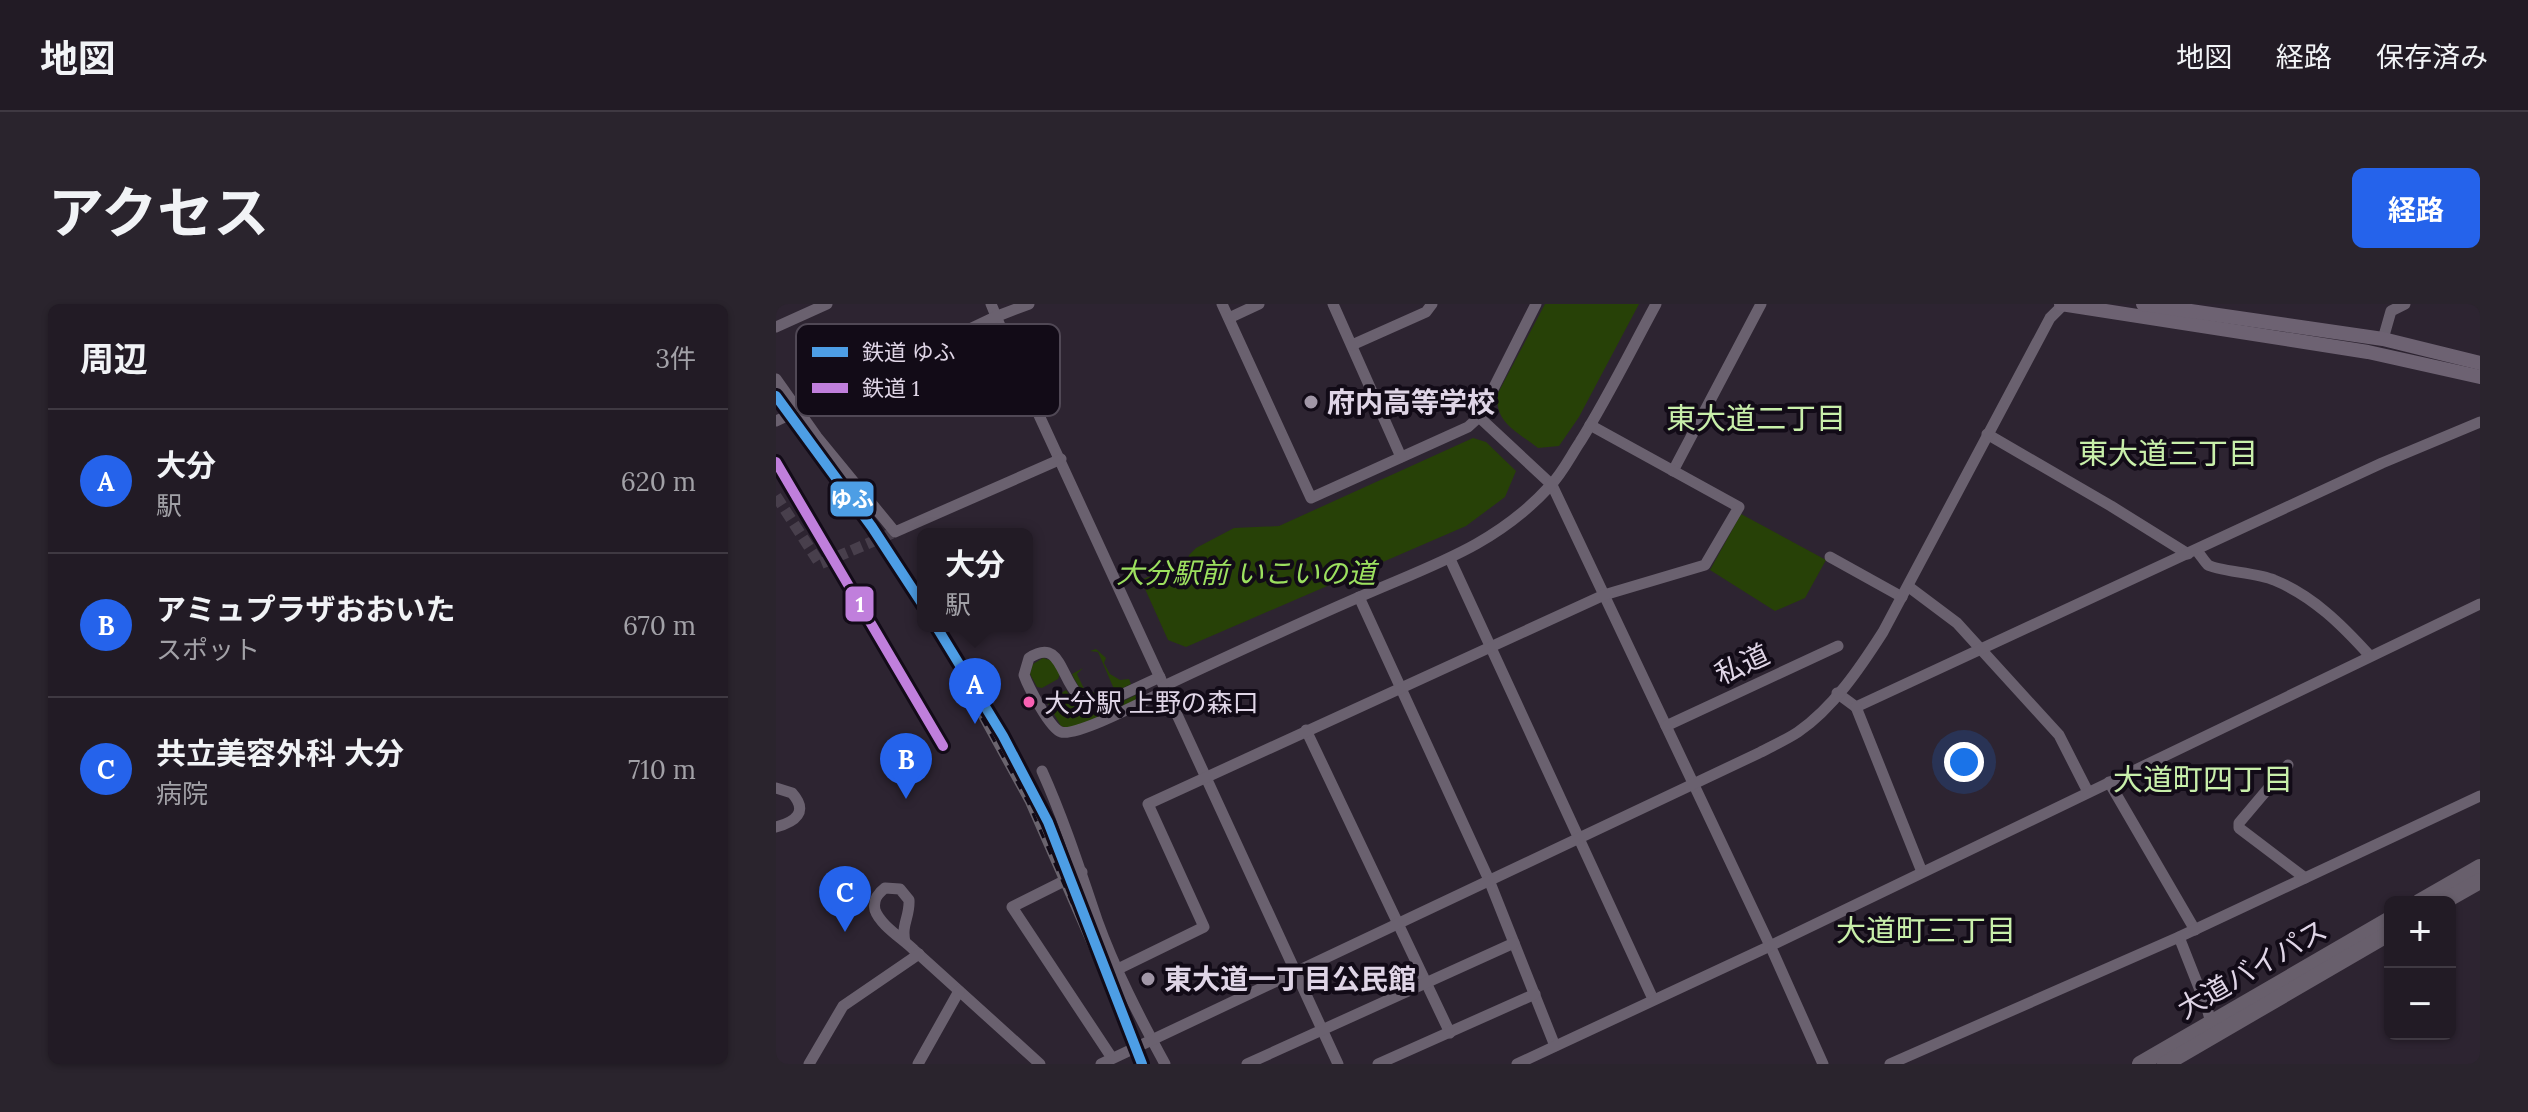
<!DOCTYPE html>
<html lang="ja">
<meta charset="utf-8">
<style>
:root{--surface:#221b25;--page:#2a242d;--text:#f1f3f6;--muted:#a2a1a7;--line:#3f3942;--accent:#2563eb}
body{margin:0;font-family:Lora,"Noto Sans JP",serif;background:var(--page);color:var(--text)}
.controls{position:absolute;right:24px;bottom:24px;display:grid;overflow:hidden;border-radius:12px;box-shadow:0 2px 6px #0004}
.controls button{width:72px;height:72px;display:grid;place-items:center;padding:0;border:0;border-bottom:2px solid var(--line);background:var(--surface);color:var(--text);font:40px sans-serif}
.you{position:absolute;left:1188px;top:458px;width:28px;height:28px;margin:-20px;border:6px solid #fff;border-radius:50%;background:#1a73e8;box-shadow:0 0 0 12px #1a73e833}
.badge{display:grid;place-items:center;width:52px;height:52px;border-radius:50%;background:var(--accent);color:#fff;font-size:26px;font-weight:700}
.pin{position:absolute;translate:-50% -66px;filter:drop-shadow(0 2px 4px #0008)}
.pin::after{content:'';position:absolute;top:42px;width:28px;height:24px;background:inherit;clip-path:polygon(0 0,100% 0,50% 100%)}
.popup{position:absolute;left:141px;top:224px;width:116px;height:104px;box-sizing:border-box;display:grid;place-content:center;border-radius:12px;background:var(--surface);filter:drop-shadow(0 2px 6px #0005);font-size:26px;white-space:nowrap;color:var(--muted)}
.popup b{font-size:30px;color:var(--text)}
.popup::after{content:'';position:absolute;left:50%;top:100%;margin-left:-16px;border:16px solid transparent;border-top-color:var(--surface)}
.list{margin:0;padding:0;list-style:none}
h2{display:flex;justify-content:space-between;align-items:center;height:104px;margin:0;padding:0 32px;font-size:34px}
h2 small{font-size:26px;font-weight:400;color:var(--muted)}
.list li{display:grid;grid-template-columns:52px 1fr auto;gap:24px;align-items:center;box-sizing:border-box;height:144px;padding:0 32px;border-top:2px solid var(--line)}
.list b{display:block;font-size:30px;white-space:nowrap}
.list p{margin:0;font-size:26px;white-space:nowrap;color:var(--muted)}
.list em{font-size:26px;font-style:normal;color:var(--muted)}
.map{position:relative;flex:none;width:1704px;height:760px;overflow:hidden;border-radius:12px}
header{display:flex;align-items:center;gap:48px;box-sizing:border-box;height:112px;padding:0 40px;background:var(--surface);border-bottom:2px solid var(--line)}
header strong{font-size:38px}
nav{display:flex;gap:44px;margin-inline-start:auto;font-size:28px}
.intro{display:flex;align-items:center;justify-content:space-between;box-sizing:border-box;height:192px;padding:0 48px}
h1{margin:0;font-size:56px}
.button{padding:20px 36px;border-radius:12px;background:var(--accent);color:#fff;font-size:28px;font-weight:700}
main{display:flex;gap:48px;padding:0 48px}
aside{flex:1;background:var(--surface);border-radius:12px;box-shadow:0 2px 6px #0004}
.map>svg:first-child{display:block}
.green{fill:#274107}
.lines{fill:none;stroke-linecap:round;stroke-linejoin:round}
.minor-tunnel{stroke:#483f4c;stroke-width:11;stroke-dasharray:11 5.5;stroke-linecap:butt}
.minor{stroke:#6a616f;stroke-width:11}
.major{stroke:#6d6272;stroke-width:14}
.highway{stroke:#685f6c;stroke-width:16}
.rail-casing{stroke:#6a646e;stroke-width:6}
.rail{stroke:#120b17;stroke-width:3;stroke-dasharray:9;stroke-linecap:butt}
.rail-1-casing{stroke:#120b17;stroke-width:16}
.rail-2-casing{stroke:#120b17;stroke-width:16}
.rail-1{stroke:#4d9ee5;stroke-width:10}
.rail-2{stroke:#c07fdc;stroke-width:10}
.poi-dot{fill:#a197a7;stroke:#120b17;stroke-width:3}
.bus-dot{fill:#f860b3;stroke:#120b17;stroke-width:3}
.labels{text-anchor:middle;stroke-width:8;stroke-linejoin:round;paint-order:stroke}
.bus-label{font-size:26px;fill:#dfd5e6;stroke:#120b17;text-anchor:start}
.poi-label{font-size:28px;font-weight:bold;fill:#dfd5e6;stroke:#120b17;text-anchor:start}
.park-label{font-size:28px;font-style:italic;fill:#9ce05f;stroke:#120b17}
.street-label{font-size:28px;fill:#dfd5e6;stroke:#120b17}
.neighbourhood-label{font-size:30px;fill:#c8efaa;stroke:#120b17}
.key{fill:#120b17;stroke:#504855;stroke-width:2}
.key-label{font-size:22px;fill:#dfd5e6}
.line-badge{stroke:#120b17;stroke-width:3}
.badge-label{font-size:22px;text-anchor:middle;font-weight:bold;fill:#fff}
</style>
<header>
<strong>地図</strong>
<nav><a>地図</a><a>経路</a><a>保存済み</a></nav>
</header>
<div class="intro"><h1>アクセス</h1><a class="button">経路</a></div>
<main>
<aside>
<h2>周辺<small>3件</small></h2>
<ul class="list">
<li><span class="badge">A</span><div><b>大分</b><p>駅</p></div><em>620 m</em></li>
<li><span class="badge">B</span><div><b>アミュプラザおおいた</b><p>スポット</p></div><em>670 m</em></li>
<li><span class="badge">C</span><div><b>共立美容外科 大分</b><p>病院</p></div><em>710 m</em></li>
</ul>
</aside>
<div class="map">
<svg width="1704" height="760" viewBox="0 0 1704 760">
<rect width="100%" height="100%" fill="#2d2431"/>
<!-- green -->
<g class="green">
<path d="M 769,0 L 863,0 L 803,113 L 783,142 L 762,144 C 742,128 717,118 722,89 Z"/>
<polygon points="697,134 710,138 740,167 729,193 690,222 410,343 392,336 365,276 412,256 413,251 420,244 458,224 503,222"/>
<polygon points="965,210 1050,256 1029,294 999,307 934,266"/>
<path d="M 320,345 L 330,354 L 328,359 L 334,370 L 344,376 L 353,375 L 355,380 C 327,394 312,405 296,370 L 307,364 L 301,370 L 311,391 L 318,388 L 322,393 L 338,385 L 322,348 L 314,347 Z"/>
<polygon points="267,354 277,357 284,370 282,375 266,384 261,383 254,370 257,360"/>
<path d="M 290,386 C 312,418 334,403 362,390 L 364,394 L 295,425 L 285,422 L 271,398 Z"/>
</g>
<g class="lines">
<!-- minor-tunnel -->
<polyline class="minor-tunnel" points="0,192 44,260 119,228"/>
<!-- minor -->
<g class="minor">
<polyline points="215,0 244,70 562,760"/>
<polyline points="446,0 535,194 692,123 703,113 760,0"/>
<polyline points="557,0 625,153"/>
<polyline points="453,14 483,0"/>
<polyline points="0,23 51,0"/>
<polyline points="1607,35 1615,7 1629,0"/>
<polyline points="576,41 650,8 656,0"/>
<polyline points="0,75 41,133 119,228 285,155"/>
<polyline points="703,113 776,181 997,648 1047,760"/>
<polyline points="0,117 219,13 253,0"/>
<polyline points="1211,130 1335,202 1412,250"/>
<polyline points="897,167 985,0"/>
<path d="M 1420,246 C 1424,250 1428,257 1432,261 C 1441,267 1483,269 1498,276 C 1537,292 1566,321 1594,352"/>
<polyline points="1054,253 1126,293"/>
<polyline points="674,255 877,695"/>
<polyline points="1133,283 1181,319 1283,431 1312,488"/>
<polyline points="583,293 713,576 779,742"/>
<path d="M 384,373 L 326,400 C 281,403 294,327 253,354 L 248,371 C 252,382 274,425 285,428 C 301,433 372,395 391,386"/>
<path d="M 388,382 C 452,352 517,322 581,294 C 653,262 718,243 773,183 C 786,170 794,153 804,138 C 832,93 855,46 880,0"/>
<polyline points="1061,389 1080,403 1606,159 1704,118"/>
<polyline points="1080,403 1146,568"/>
<polyline points="890,422 1062,342"/>
<polyline points="530,426 674,729"/>
<polyline points="1512,461 1463,519 1463,524 1529,574"/>
<path d="M 266,467 C 288,516 304,566 321,616 C 339,666 364,714 389,760"/>
<polyline points="1333,478 1419,626"/>
<path d="M 0,484 L 16,489 C 33,508 19,518 0,523"/>
<polyline points="306,568 236,603 336,754"/>
<polyline points="1403,633 1431,704 1435,719"/>
<path d="M 129,638 C 125,620 134,613 133,596 L 124,585 L 109,584 C 101,590 97,596 99,606 C 104,621 127,635 138,646 C 180,684 222,722 264,760"/>
<polyline points="342,665 428,623 372,500 828,291 929,261 963,203 814,121"/>
<polyline points="33,760 67,702 143,650"/>
<polyline points="142,760 183,687"/>
<path d="M 325,760 L 983,449 C 996,442 1010,436 1022,428 C 1057,404 1084,364 1107,328 L 1274,14 L 1288,0"/>
<polyline points="471,760 738,639"/>
<polyline points="602,760 759,690"/>
<polyline points="741,760 994,642 1704,300"/>
<polyline points="1114,760 1403,633 1704,492"/>
</g>
<!-- major -->
<g class="major">
<polyline points="1285,0 1592,48 1704,73"/>
<polyline points="1367,0 1607,35 1704,59"/>
</g>
<!-- highway -->
<g class="highway">
<polyline points="1643,598 1704,563"/>
<polyline points="1667,598 1704,577"/>
<polyline points="1364,760 1614,615"/>
<polyline points="1389,760 1614,629"/>
</g>
<defs>
<polyline id="rail" points="206,414 252,498 339,697"/>
</defs>
<!-- rail casing -->
<use href="#rail" class="rail-casing"/>
<!-- rail -->
<use href="#rail" class="rail"/>
<defs>
<g id="rail-1">
<polyline points="0,92 96,223 147,301"/>
<polyline points="160,322 227,432 272,518 366,760"/>
</g>
<polyline id="rail-2" points="0,158 167,442"/>
</defs>
<!-- rail-1 casing -->
<use href="#rail-1" class="rail-1-casing"/>
<!-- rail-2 casing -->
<use href="#rail-2" class="rail-2-casing"/>
<!-- rail-1 -->
<use href="#rail-1" class="rail-1"/>
<!-- rail-2 -->
<use href="#rail-2" class="rail-2"/>
</g>
<!-- markers -->
<g class="poi-dot">
<circle cx="535" cy="98" r="8"/>
<circle cx="372" cy="675" r="8"/>
</g>
<circle class="bus-dot" cx="253" cy="398" r="7"/>
<g class="labels">
<!-- bus labels -->
<g class="bus-label">
<text x="268" y="408">大分駅 上野の森口</text>
</g>
<!-- poi labels -->
<g class="poi-label">
<text x="551" y="108">府内高等学校</text>
<text x="388" y="685">東大道一丁目公民館</text>
</g>
<!-- park labels -->
<g class="park-label">
<text x="470" y="279">大分駅前 いこいの道</text>
</g>
<!-- street labels -->
<g class="street-label">
<text transform="translate(966 360) rotate(-25)" y="10">私道</text>
<text transform="translate(1476 665) rotate(-30)" y="10">大道バイパス</text>
</g>
<!-- neighbourhood labels -->
<g class="neighbourhood-label">
<text x="980" y="125">東大道二丁目</text>
<text x="1392" y="160">東大道三丁目</text>
<text x="1427" y="486">大道町四丁目</text>
<text x="1150" y="637">大道町三丁目</text>
</g>
</g>
<!-- legend -->
<rect x="20" y="20" width="264" height="92" rx="12" class="key"/>
<rect x="36" y="43" width="36" height="10" fill="#4d9ee5"/>
<rect x="36" y="79" width="36" height="10" fill="#c07fdc"/>
<g class="key-label">
<text x="86" y="56">鉄道 ゆふ</text>
<text x="86" y="92">鉄道 1</text>
</g>
<g class="line-badge">
<rect x="53" y="176" width="46" height="38" rx="8" fill="#4d9ee5"/>
<rect x="68" y="281" width="31" height="38" rx="8" fill="#c07fdc"/>
</g>
<g class="badge-label">
<text x="76" y="203">ゆふ</text>
<text x="84" y="308">1</text>
</g>
</svg>
<div class="controls">
<button>+</button>
<button>−</button>
</div>
<div class="you"></div>
<div class="pin badge" style="left:199px;top:420px">A</div>
<div class="popup"><b>大分</b>駅</div>
<div class="pin badge" style="left:130px;top:495px">B</div>
<div class="pin badge" style="left:69px;top:628px">C</div>
</div>
</main>
